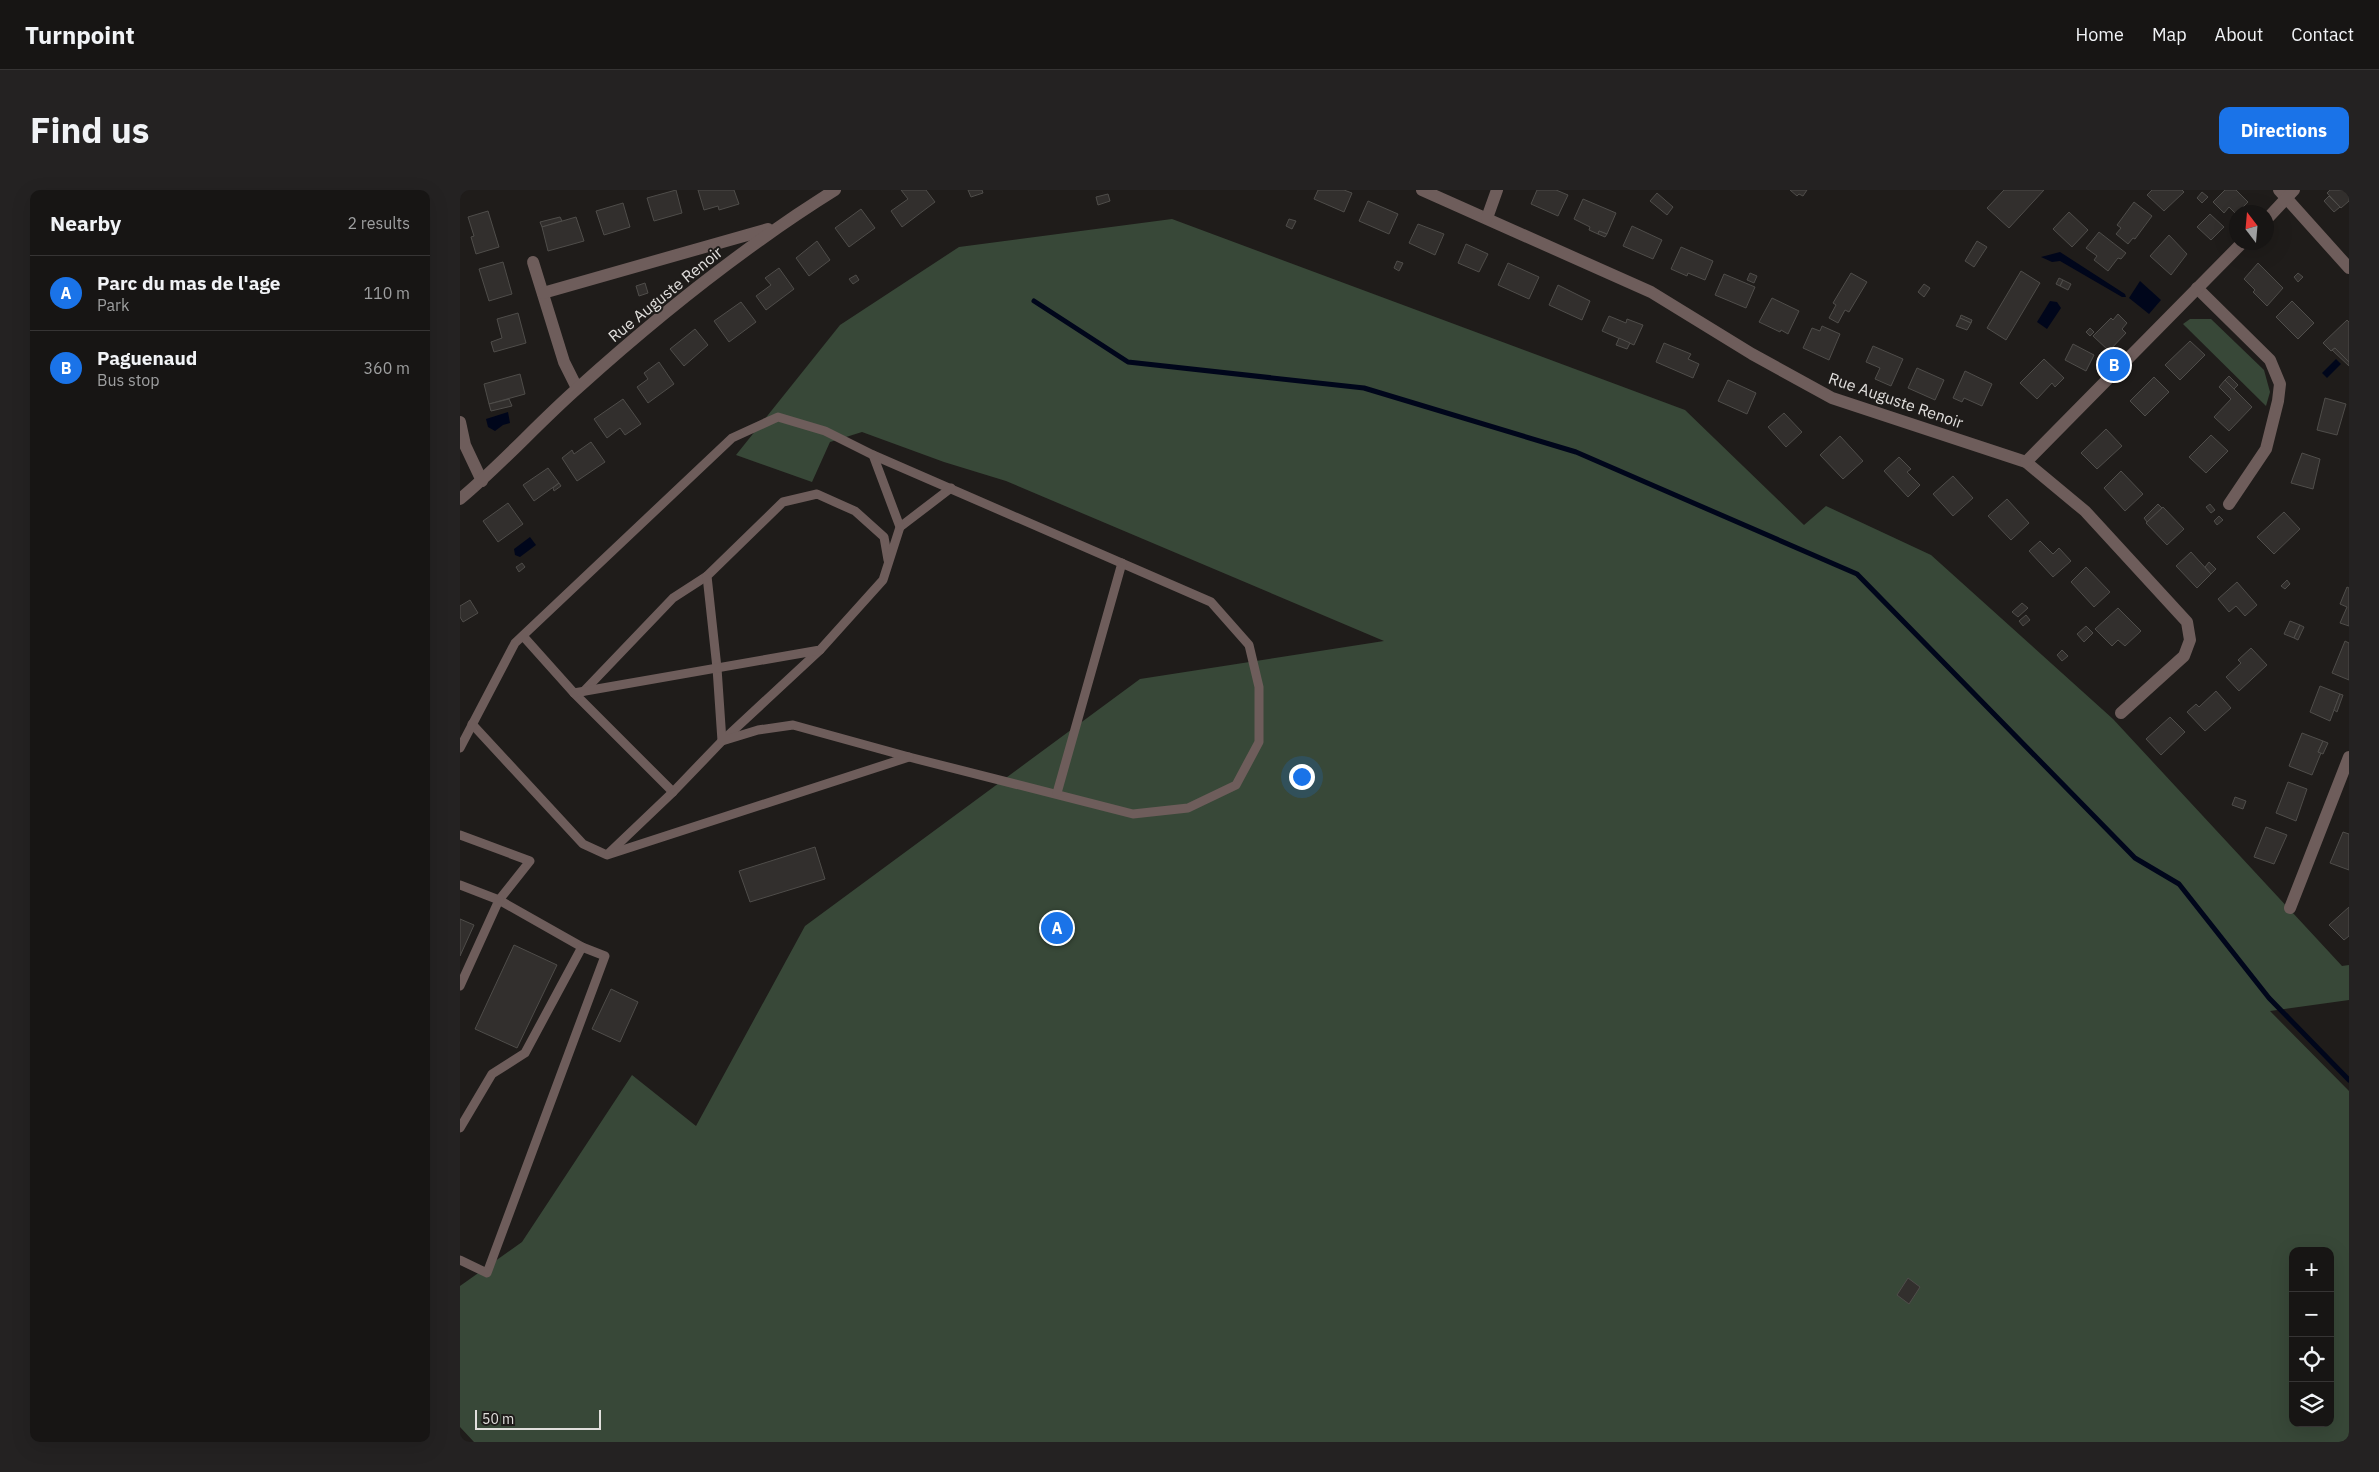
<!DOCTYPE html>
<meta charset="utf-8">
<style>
:root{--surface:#171514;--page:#242222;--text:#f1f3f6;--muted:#9e9fa0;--line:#363434;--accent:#1a73e8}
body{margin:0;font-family:"IBM Plex Sans",sans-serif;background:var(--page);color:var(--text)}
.controls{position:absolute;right:15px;bottom:15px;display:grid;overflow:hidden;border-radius:10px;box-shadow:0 5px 20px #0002}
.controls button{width:45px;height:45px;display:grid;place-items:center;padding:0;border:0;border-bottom:1px solid var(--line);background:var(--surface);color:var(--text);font:25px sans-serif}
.compass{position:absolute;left:1769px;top:15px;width:45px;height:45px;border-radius:50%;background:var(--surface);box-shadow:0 5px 20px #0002;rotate:344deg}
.scale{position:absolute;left:15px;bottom:12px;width:126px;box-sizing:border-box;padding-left:5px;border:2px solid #e1dfdd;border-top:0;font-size:14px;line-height:18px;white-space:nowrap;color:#e1dfdd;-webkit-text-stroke:4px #1f1c1a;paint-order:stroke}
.you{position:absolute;left:841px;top:586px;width:18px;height:18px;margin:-12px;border:4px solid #fff;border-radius:50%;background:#1a73e8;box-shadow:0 0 0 8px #1a73e833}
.badge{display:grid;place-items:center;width:32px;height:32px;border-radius:50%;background:var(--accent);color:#fff;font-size:16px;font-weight:700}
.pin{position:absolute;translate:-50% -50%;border:2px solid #fff;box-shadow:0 1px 5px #0006}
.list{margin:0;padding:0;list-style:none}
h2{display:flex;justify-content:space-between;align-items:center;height:65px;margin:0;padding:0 20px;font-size:21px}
h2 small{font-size:16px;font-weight:400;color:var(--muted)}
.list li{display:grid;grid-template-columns:32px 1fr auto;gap:15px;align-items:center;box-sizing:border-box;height:75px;padding:0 20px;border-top:1px solid var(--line)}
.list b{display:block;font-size:19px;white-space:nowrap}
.list p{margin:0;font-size:16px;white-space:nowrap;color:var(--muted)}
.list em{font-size:16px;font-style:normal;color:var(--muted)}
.icon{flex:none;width:28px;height:28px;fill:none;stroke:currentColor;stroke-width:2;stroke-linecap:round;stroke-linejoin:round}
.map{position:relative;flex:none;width:1889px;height:1252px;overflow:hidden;border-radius:10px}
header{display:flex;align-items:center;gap:30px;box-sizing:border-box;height:70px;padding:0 25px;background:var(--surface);border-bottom:1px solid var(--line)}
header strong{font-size:24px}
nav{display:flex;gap:28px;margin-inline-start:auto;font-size:18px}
.intro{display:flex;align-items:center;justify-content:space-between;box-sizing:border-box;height:120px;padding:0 30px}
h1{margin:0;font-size:35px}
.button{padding:12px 22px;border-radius:10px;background:var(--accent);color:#fff;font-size:18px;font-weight:700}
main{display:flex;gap:30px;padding:0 30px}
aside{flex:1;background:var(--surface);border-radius:10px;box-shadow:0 5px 20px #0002}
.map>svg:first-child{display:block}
.green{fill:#384838;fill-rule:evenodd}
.water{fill:#00061b}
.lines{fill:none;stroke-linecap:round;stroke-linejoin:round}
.stream{stroke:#00061b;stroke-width:5}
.building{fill:#322f2d;stroke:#4f4d4a}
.lane{stroke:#6e5d5b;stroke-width:9}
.street{stroke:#6e5d5b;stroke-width:12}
.labels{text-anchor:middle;stroke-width:4;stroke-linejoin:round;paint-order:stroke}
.street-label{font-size:16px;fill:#e1dfdd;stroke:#1f1c1a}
</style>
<header>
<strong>Turnpoint</strong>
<nav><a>Home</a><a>Map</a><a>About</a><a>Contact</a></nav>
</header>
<div class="intro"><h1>Find us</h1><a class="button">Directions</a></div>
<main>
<aside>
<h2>Nearby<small>2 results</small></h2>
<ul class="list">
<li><span class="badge">A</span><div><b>Parc du mas de l'age</b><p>Park</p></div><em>110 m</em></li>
<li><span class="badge">B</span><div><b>Paguenaud</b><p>Bus stop</p></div><em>360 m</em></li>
</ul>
</aside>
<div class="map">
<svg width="1889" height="1252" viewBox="0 0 1889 1252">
<rect width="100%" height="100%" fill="#1f1c1a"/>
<!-- green -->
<g class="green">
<path d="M 712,29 L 1225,220 L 1344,335 L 1366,316 L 1471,365 L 1653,529 L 1882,776 L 1889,775 L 1889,810 L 1810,821 L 1889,901 L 1889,1252 L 14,1252 L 0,1237 L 0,1096 L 62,1052 L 172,885 L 236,936 L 345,736 L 680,489 L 924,451 L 546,291 L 484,272 L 402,242 L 370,252 L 352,292 L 276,265 L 380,135 L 499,57 ZM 1833,1061 L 1870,1061 L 1870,1233 L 1833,1233 Z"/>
<polygon points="1730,129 1751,129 1804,180 1810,202 1806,216 1723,134"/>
</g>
<!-- water -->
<g class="water">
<polygon points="1600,62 1665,104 1666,107 1662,107 1600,71 1592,72 1581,67"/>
<polygon points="1680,91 1701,110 1689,124 1669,108"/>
<polygon points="1590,111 1597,112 1601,118 1587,139 1577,132"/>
<polygon points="1876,169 1881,174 1867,188 1862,183"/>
<polygon points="48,222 50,233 43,235 35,241 28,237 26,229"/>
<polygon points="70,347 76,355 60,367 55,365 54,359"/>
</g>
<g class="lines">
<!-- stream -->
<polyline class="stream" points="574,111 668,172 904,198 1116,262 1397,384 1675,668 1719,694 1809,808 1889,890"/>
</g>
<!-- building -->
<g class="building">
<polygon points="216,0 222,23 194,31 187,8"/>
<polygon points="238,0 274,0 279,14 259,20 258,16 244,20"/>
<polygon points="441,0 466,0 475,12 442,37 431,21 448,9"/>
<polygon points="508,0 522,0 523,3 511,7"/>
<polygon points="858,0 884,0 892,3 884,22 854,9"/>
<polygon points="1077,0 1096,0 1108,5 1098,26 1071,14"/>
<polygon points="1330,0 1347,0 1343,6 1339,4 1337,6"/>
<polygon points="1544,0 1584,0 1549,38 1527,18"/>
<polygon points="1692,0 1722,0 1724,2 1704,21 1687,5"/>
<polygon points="1765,0 1776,0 1788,12 1776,24 1769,17 1764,23 1753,12"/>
<polygon points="1870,0 1889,0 1889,11 1881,18 1867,3"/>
<polygon points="1742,2 1748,7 1742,13 1737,8"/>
<polygon points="1197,3 1213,17 1207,25 1190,11"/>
<polygon points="648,4 650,11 638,15 636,7"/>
<polygon points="1869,6 1880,17 1874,22 1864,11"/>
<polygon points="1123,9 1156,23 1147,44 1139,41 1138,44 1129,40 1130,37 1114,29"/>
<polygon points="908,11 938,24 929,44 899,31"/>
<polygon points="1674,12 1692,26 1675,49 1673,48 1668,54 1656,44 1661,38 1657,35"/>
<polygon points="163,13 170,37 144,45 136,21"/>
<polygon points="401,19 415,38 389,57 375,38"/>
<polygon points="28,21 39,57 16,64 11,47 14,46 8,27"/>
<polygon points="1609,22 1628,40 1612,57 1593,39"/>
<polygon points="1750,24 1764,37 1751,50 1737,37"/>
<polygon points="100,27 102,31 82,37 80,32"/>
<polygon points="116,27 124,51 88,61 82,37"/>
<polygon points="829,29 836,31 832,39 826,36"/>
<polygon points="958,34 984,44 975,65 949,53"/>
<polygon points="1172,36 1202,50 1193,69 1163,56"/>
<polygon points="1139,41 1147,44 1145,47 1138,44"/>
<polygon points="1639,42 1666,63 1661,69 1658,68 1648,81 1634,70 1637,66 1626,58"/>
<polygon points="1709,45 1727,64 1711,85 1690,66"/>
<polygon points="357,51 370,70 349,86 336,68"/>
<polygon points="1517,51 1527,57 1514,77 1505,71"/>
<polygon points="1006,54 1028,64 1019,82 998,73"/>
<polygon points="1221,57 1253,71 1245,90 1228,83 1227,86 1211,79"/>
<polygon points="937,71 943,73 939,81 934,78"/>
<polygon points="43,72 52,104 29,111 19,79"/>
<polygon points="1048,73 1079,87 1069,109 1038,95"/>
<polygon points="1798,73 1823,98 1807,116 1793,102 1795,100 1784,89"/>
<polygon points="319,78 334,99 306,120 296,106 311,95 305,88"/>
<polygon points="1561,81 1580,93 1546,150 1527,138"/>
<polygon points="1290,83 1297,86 1294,93 1287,90"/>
<polygon points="1391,83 1407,92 1389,122 1385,120 1378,133 1369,128 1376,115 1373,113"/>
<polygon points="1838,83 1843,87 1838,92 1834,87"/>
<polygon points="1264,84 1295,97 1286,118 1255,105"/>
<polygon points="396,85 399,90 393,94 389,89"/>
<polygon points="1599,88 1603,90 1600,96 1596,94"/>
<polygon points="1603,90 1611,94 1608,100 1600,96"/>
<polygon points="185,93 188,103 179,106 176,96"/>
<polygon points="1464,94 1470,98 1464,107 1458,102"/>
<polygon points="1098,95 1130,111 1122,130 1089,115"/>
<polygon points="1312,108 1339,121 1328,144 1321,140 1320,142 1299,132"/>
<polygon points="1832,111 1854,133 1838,149 1816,127"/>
<polygon points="281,112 296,132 269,152 254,131"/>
<polygon points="58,123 66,153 34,162 31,152 42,148 37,129"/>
<polygon points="1658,124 1667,133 1662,139 1666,143 1649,161 1633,146 1651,128 1653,130"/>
<polygon points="1501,125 1512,130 1511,133 1500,128"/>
<polygon points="1149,126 1166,133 1167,129 1183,135 1174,155 1142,141"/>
<polygon points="1500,128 1511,133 1507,140 1496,136"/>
<polygon points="1887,130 1889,132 1889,172 1875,158 1871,161 1863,153"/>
<polygon points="1362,136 1380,144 1369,170 1343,158 1352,138 1360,141"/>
<polygon points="1630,138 1634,142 1630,146 1626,142"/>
<polygon points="235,139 248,155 224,176 210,159"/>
<polygon points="1159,148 1170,153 1167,159 1156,155"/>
<polygon points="1730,151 1745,165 1720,190 1705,175"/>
<polygon points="1204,153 1231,164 1228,169 1239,174 1233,188 1196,172"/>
<polygon points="1613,154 1634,165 1626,181 1605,170"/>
<polygon points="1413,156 1443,169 1431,196 1415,189 1420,178 1406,172"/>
<polygon points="1875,158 1889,172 1889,176 1872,160"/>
<polygon points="1584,169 1604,188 1595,197 1592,193 1577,209 1560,193"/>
<polygon points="199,172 214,194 188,213 177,197 188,189 184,183"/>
<polygon points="1457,178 1484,190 1475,210 1448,198"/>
<polygon points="1505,181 1532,194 1522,216 1504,208 1502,212 1493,208"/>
<polygon points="60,184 65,204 29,214 24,194"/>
<polygon points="1769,186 1778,195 1774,199 1765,190"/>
<polygon points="1694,187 1709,202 1685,226 1670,211"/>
<polygon points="1268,190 1296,203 1287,224 1258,211"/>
<polygon points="1765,190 1792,217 1769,241 1754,227 1771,209 1759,197"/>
<polygon points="1865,208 1886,214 1877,245 1857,240"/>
<polygon points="49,209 52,216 31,221 29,214"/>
<polygon points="163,209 181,234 165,245 160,238 147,248 134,229"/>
<polygon points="1324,223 1342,242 1326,257 1308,237"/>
<polygon points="1646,239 1662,256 1637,279 1621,263"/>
<polygon points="1751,245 1768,261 1746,283 1729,267"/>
<polygon points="1380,246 1403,271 1383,289 1360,265"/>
<polygon points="131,252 145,272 117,291 102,268 112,260 114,264"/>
<polygon points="1842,263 1860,269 1853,299 1831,293"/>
<polygon points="1439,267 1451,279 1447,282 1460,295 1448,307 1424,281"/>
<polygon points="88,278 99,293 74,311 63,295"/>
<polygon points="1661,281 1683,304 1665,321 1644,298"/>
<polygon points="1493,286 1513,308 1493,326 1473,304"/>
<polygon points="99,293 101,296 94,301 93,298"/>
<polygon points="1547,309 1569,333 1551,350 1528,326"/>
<polygon points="48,313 63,334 38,352 23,331"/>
<polygon points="1698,314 1702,318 1687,332 1684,328"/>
<polygon points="1750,314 1755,320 1751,323 1746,317"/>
<polygon points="1703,317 1724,339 1707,355 1686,333"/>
<polygon points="1824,322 1840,339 1814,364 1797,347"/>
<polygon points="1759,326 1763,330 1757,335 1754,331"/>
<polygon points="1580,351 1593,364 1599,358 1611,371 1593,387 1569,361"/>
<polygon points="1731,362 1751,384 1737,398 1716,376"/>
<polygon points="1749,372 1756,379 1751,384 1745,377"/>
<polygon points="62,373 65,377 59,382 56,377"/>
<polygon points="1626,377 1650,402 1634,417 1611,392"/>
<polygon points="1827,390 1830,394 1825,399 1821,396"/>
<polygon points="1777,392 1797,415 1785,426 1776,416 1769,422 1758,409"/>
<polygon points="1887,397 1889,398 1889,436 1880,433 1887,417 1880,414"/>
<polygon points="10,410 18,423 3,432 0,427 0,416"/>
<polygon points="1562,413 1568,418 1558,427 1552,422"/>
<polygon points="1658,418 1681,441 1665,456 1658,450 1652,456 1635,439"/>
<polygon points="1566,425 1570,430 1563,436 1559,431"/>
<polygon points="1830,431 1840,435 1834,448 1824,444"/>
<polygon points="1840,435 1844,437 1838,450 1834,448"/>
<polygon points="1626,436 1633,443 1624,452 1617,444"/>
<polygon points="1885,451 1889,453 1889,490 1872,483"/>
<polygon points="1791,458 1807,475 1779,501 1766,487 1781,473 1778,470"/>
<polygon points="1602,460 1608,466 1602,471 1597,465"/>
<polygon points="1860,496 1880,504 1870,531 1850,522"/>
<polygon points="1756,501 1771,518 1745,541 1727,522 1736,514 1739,517"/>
<polygon points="1880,504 1883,505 1877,522 1874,520"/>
<polygon points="1710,527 1725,542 1701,565 1686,549"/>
<polygon points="1842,543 1863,551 1858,562 1861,563 1852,585 1829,576"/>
<polygon points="1863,551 1868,553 1863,564 1858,562"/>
<polygon points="1828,592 1847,599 1836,631 1816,623"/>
<polygon points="1775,607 1786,611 1783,619 1772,615"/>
<polygon points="1806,637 1827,645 1814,674 1794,667"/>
<polygon points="1883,642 1889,644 1889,680 1870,673"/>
<polygon points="355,657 365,689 290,712 279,681"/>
<polygon points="1889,717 1889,746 1884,750 1869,735"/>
<polygon points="0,729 14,735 0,766"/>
<polygon points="54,755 97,775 57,858 15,839"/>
<polygon points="151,799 178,812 160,852 132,839"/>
<polygon points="1448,1088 1460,1097 1449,1114 1437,1105"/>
</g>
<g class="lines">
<!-- lane -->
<g class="lane">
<polyline points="413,265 751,412 789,455 799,497 799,552 776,595 728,618 673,624 449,567"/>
<polyline points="440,337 491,298"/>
<polyline points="124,501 213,408 247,386"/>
<polyline points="114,503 213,602 262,551 360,460"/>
<polyline points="12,534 123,654 147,665 449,567 333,535 298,540 262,551 257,478 247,386 323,312 357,304 395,321 424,347 428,370"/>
<polyline points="0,558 55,453 272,248 318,227 365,241 413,265 440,337 423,390 360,460 114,503 63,446"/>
<polyline points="597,603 662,373"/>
<polyline points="0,645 70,671 39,710 122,757 145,766 27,1083 0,1070"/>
<polyline points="149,663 213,602"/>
<polyline points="0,695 39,710 0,796"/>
<polyline points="0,938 32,884 65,863 122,757"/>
</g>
<!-- street -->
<g class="street">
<polyline points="962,0 1191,102 1292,164 1372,208 1566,272 1625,321 1727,432 1730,450 1724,466 1661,523"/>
<polyline points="1819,0 1889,78"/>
<polyline points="1027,28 1037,0"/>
<polyline points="1806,30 1834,0"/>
<polyline points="73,72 104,172 117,198"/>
<polyline points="1737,98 1810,170 1820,194 1818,211 1806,259 1769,314"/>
<polyline points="83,103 308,39"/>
<polyline points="0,232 5,255 22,291"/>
<polyline points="1566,272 1783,52"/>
<path d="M 0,309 C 42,274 78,233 119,197 C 200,124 282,58 375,0"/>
<polyline points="1830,718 1889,567"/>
</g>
</g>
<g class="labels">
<!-- street labels -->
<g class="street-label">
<text transform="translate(205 104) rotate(-39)" y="6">Rue Auguste Renoir</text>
<text transform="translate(1436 210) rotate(19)" y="6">Rue Auguste Renoir</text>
</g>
</g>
</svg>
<div class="controls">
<button>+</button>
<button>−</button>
<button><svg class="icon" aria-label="locate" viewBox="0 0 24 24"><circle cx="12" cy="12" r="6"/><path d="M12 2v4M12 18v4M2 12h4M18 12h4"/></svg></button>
<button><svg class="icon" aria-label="layers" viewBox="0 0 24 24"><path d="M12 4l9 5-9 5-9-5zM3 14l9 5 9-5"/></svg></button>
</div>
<svg class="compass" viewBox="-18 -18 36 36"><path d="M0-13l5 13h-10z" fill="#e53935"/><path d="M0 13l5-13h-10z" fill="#9e9fa0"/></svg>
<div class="scale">50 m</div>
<div class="you"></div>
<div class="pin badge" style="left:597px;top:738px">A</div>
<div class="pin badge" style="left:1654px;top:175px">B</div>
</div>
</main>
